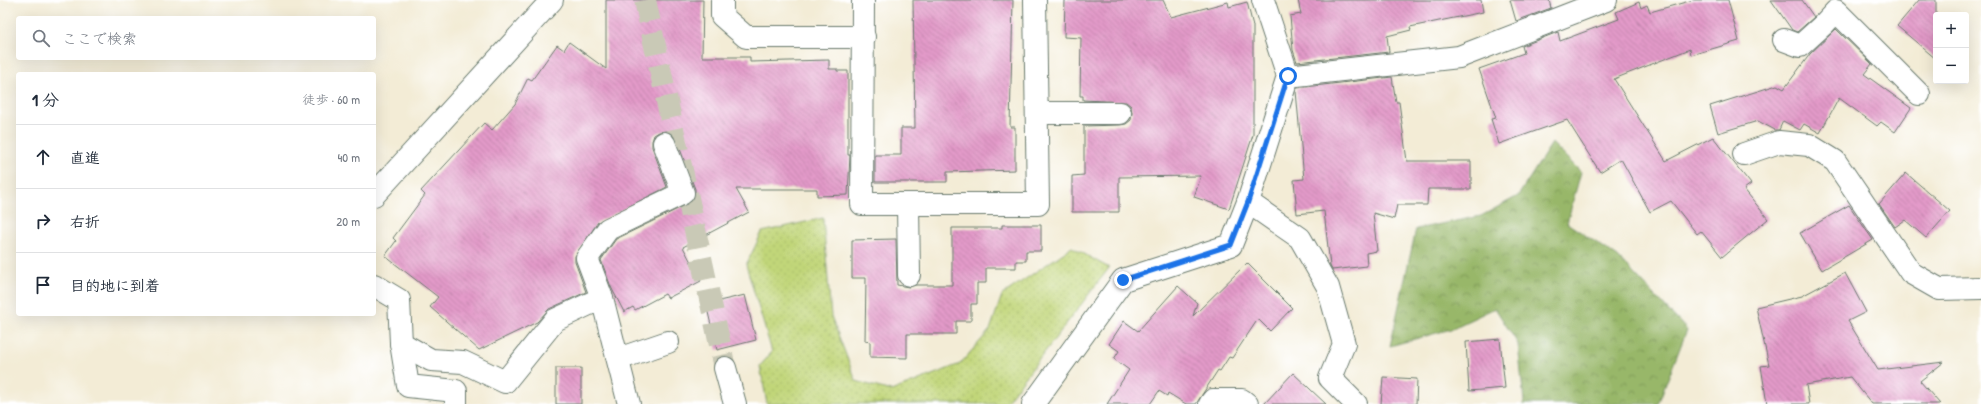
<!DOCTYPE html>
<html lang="ja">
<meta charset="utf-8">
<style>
:root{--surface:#fff;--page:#f6f6f7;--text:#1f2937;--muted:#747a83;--line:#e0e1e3}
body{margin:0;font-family:"Patrick Hand","Klee One",sans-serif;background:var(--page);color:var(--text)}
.controls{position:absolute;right:12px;top:12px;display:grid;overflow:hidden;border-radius:4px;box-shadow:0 4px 16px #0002}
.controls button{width:36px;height:36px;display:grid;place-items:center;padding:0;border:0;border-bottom:1px solid var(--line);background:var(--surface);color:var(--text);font:20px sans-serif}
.stop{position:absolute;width:12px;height:12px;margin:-9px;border:3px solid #1a73e8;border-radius:50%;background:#fff}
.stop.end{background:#1a73e8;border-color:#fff;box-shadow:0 1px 4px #0008}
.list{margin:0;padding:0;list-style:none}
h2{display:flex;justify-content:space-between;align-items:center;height:52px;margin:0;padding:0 16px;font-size:17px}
h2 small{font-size:13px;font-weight:400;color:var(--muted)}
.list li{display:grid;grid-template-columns:26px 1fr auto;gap:12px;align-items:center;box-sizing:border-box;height:64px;padding:0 16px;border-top:1px solid var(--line)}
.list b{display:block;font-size:15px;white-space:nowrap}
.list em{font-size:13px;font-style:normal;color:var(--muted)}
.icon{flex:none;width:22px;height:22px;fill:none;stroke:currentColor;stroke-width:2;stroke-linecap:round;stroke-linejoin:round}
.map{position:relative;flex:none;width:1981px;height:404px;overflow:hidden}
.search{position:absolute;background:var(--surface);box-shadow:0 4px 16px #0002;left:16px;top:16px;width:360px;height:44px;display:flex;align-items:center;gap:10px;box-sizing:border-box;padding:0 14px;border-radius:4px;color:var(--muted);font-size:15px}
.panel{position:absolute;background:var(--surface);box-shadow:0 4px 16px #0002;left:16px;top:72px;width:360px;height:244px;border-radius:4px}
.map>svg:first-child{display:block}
.grass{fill:url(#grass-dots);stroke:#708a56}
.forest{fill:url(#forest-crowns);stroke:#5c7a4e}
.building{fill:url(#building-back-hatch)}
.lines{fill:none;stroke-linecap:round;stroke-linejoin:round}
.minor-tunnel{stroke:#c9c9b6;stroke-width:22;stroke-dasharray:22 11;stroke-linecap:butt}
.minor-casing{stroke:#697a6d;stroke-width:24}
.minor{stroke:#fff;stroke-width:22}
.route{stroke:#1a73e8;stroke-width:5}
</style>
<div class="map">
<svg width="1981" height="404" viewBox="0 0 1981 404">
<defs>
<pattern id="grass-dots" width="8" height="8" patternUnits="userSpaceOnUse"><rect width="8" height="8" fill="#c1d679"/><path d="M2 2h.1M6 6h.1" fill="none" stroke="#a5b969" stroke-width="1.8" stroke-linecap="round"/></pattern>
<pattern id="forest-crowns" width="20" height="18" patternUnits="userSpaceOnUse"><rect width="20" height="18" fill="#98b769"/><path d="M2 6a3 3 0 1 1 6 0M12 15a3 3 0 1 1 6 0" fill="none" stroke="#7b9657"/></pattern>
<pattern id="building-back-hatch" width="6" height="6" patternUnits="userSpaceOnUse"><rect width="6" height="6" fill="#e39ac9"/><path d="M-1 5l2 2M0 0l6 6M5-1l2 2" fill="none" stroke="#b77fa4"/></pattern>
</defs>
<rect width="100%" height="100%" fill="#fff"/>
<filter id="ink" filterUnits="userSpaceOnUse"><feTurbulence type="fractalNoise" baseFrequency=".025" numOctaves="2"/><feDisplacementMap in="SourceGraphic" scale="8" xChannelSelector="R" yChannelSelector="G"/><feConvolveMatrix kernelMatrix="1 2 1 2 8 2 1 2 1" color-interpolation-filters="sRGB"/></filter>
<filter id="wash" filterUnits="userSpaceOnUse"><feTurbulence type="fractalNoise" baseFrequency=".012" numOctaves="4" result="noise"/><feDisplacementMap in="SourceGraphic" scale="16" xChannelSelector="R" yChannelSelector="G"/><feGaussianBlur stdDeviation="0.9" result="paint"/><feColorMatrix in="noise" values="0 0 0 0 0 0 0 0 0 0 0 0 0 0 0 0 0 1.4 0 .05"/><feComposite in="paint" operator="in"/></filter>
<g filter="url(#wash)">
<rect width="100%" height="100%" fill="#f3ecd6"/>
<!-- grass -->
<polygon class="grass" points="823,218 831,316 856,381 891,391 960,364 990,330 1002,295 1072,247 1109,268 1005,404 767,404 760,366 772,352 746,265 762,232"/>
<!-- forest -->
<polygon class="forest" points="1552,143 1581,172 1567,223 1618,257 1687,330 1658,404 1522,404 1524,402 1518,344 1495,308 1451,329 1390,346 1416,229 1481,216 1518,196"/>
<g id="blocks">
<!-- building -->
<g class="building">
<polygon points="606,0 703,0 702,57 750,57 750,62 829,60 829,69 837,69 837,71 848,71 848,155 850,155 848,195 817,196 817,189 736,189 749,212 683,247 701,281 668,298 665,294 635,310 633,307 624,312 611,287 601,260 616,239 688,204 695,195 695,189 676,138 672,133 666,131 659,132 654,135 652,141 652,147 667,187 598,222 575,256 575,262 586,292 549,309 537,322 479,350 430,307 438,297 385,256 396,241 393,238 425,195 421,191 484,123 492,130 515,104 528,78 532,80 557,45 564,50 569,42 606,69"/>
<polygon points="913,0 1013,0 1010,127 1015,127 1015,170 947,172 947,182 875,182 875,155 901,155 901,128 915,128"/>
<polygon points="1065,0 1163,0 1171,17 1228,2 1229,7 1247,2 1253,26 1253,135 1229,209 1194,197 1201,176 1119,177 1119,212 1072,212 1072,176 1084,175 1084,126 1120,125 1126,124 1131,120 1132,113 1131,106 1126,102 1083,100 1083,96 1080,96 1081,38 1064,37"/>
<polygon points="1298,0 1481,0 1483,12 1410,27 1411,30 1387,36 1389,52 1297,62 1293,50 1290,16 1301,14"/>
<polygon points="1510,0 1549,0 1551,8 1516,21"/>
<polygon points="1693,0 1728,0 1739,41 1691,55 1690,49 1614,79 1666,161 1713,137 1751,184 1744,189 1768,219 1722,257 1701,231 1697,234 1671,201 1650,212 1621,159 1600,172 1567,120 1499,144 1491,119 1496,118 1479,69 1524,53 1522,46 1558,32 1560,41 1619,19 1616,12 1639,2 1641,8 1647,5 1650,12"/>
<polygon points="1771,0 1802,0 1814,17 1797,32 1792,30"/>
<polygon points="1919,0 1936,0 1936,59 1897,26"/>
<polygon points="1836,29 1872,64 1864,74 1911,108 1895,132 1881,122 1877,126 1839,98 1820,133 1804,124 1800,130 1783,121 1779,130 1775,130 1758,121 1718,133 1710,106 1777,85 1784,89 1810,54"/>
<polygon points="1392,77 1396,102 1399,102 1407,161 1471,161 1471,189 1428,189 1427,205 1397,205 1394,219 1373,213 1377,251 1366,253 1367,266 1332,270 1330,266 1324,211 1297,214 1294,180 1304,179 1296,91 1297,88"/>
<polygon points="1906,173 1950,211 1926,238 1905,220 1895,227 1879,204"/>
<polygon points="1849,205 1873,240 1822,270 1800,233"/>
<polygon points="1002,225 1041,225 1041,251 1026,251 1026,261 1016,261 1016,268 986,268 986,283 977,283 977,304 971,304 971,321 956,321 956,334 907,334 907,358 870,357 870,342 865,341 866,278 852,278 852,240 896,239 897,285 909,287 916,285 952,285 952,228 1002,228"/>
<polygon points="1247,263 1292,308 1270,331 1258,319 1232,358 1229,357 1220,371 1218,370 1196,404 1186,404 1168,393 1167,396 1159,391 1150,404 1107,404 1129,370 1114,359 1119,351 1109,344 1124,321 1138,331 1178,286 1197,303 1193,316"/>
<polygon points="1845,273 1866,312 1848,321 1878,370 1944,362 1920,381 1940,404 1872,404 1850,377 1806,385 1809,404 1767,404 1761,366 1769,365 1756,307 1802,296"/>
<polygon points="745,295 756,340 717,350 706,304"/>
<polygon points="1500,339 1505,388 1469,391 1466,342"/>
<rect x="556" y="368" width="25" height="36"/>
<polygon points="1293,373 1326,404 1264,404"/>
<polygon points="1383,377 1417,379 1416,404 1381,404"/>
</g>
</g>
</g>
<g filter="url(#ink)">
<use href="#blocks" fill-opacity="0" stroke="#697a6d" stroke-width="1"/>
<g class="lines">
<!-- minor-tunnel -->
<polyline class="minor-tunnel" points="645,0 725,368"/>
<defs>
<g id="minor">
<polyline points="722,0 722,16 746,37 864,37"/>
<polyline points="863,0 862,204 1038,204 1035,0"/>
<polyline points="1784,40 1800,46 1823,25 1836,11 1919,94"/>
<polyline points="1288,76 1459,57 1606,0"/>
<polyline points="1037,113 1120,113"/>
<polyline points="1744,154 1779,142 1809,145 1835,161 1911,273 1939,289 1981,288"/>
<polyline points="374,195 552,0"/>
<polyline points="1248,202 1300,238 1328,287 1344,344 1330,378 1356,404"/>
<polyline points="908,204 909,275"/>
<polyline points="374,285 399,300 401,343 408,386 456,391 456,404"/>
<polyline points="401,343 431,360 463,362 505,382 555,320 602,298"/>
<polyline points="618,359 668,342"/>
<polyline points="725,368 735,404"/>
<polyline points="629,404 602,298 587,258 608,229 683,193 664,143"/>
<polyline points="1033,404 1123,280 1231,245 1248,202 1288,76 1263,0"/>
<polyline points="1210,404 1213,400 1242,400 1247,404"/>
</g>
</defs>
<!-- minor casing -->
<use href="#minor" class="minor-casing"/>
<!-- minor -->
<use href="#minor" class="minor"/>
</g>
</g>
<g class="lines" filter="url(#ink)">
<!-- route -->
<polyline class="route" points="1123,280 1231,245 1248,202 1288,76"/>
</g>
</svg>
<div class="controls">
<button>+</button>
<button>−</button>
</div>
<div class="stop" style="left:1288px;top:76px"></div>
<div class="stop end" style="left:1123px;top:280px"></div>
<div class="search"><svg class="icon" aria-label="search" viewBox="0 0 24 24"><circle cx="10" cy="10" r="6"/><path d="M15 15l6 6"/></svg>ここで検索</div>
<section class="panel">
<h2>1 分<small>徒歩 · 60 m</small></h2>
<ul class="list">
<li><svg class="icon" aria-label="ahead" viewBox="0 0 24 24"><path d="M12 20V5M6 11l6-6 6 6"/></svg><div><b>直進</b></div><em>40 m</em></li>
<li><svg class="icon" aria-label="right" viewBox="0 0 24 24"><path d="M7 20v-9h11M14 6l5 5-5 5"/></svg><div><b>右折</b></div><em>20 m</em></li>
<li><svg class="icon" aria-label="arrive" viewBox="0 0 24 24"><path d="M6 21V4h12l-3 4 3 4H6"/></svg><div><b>目的地に到着</b></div></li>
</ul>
</section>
</div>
